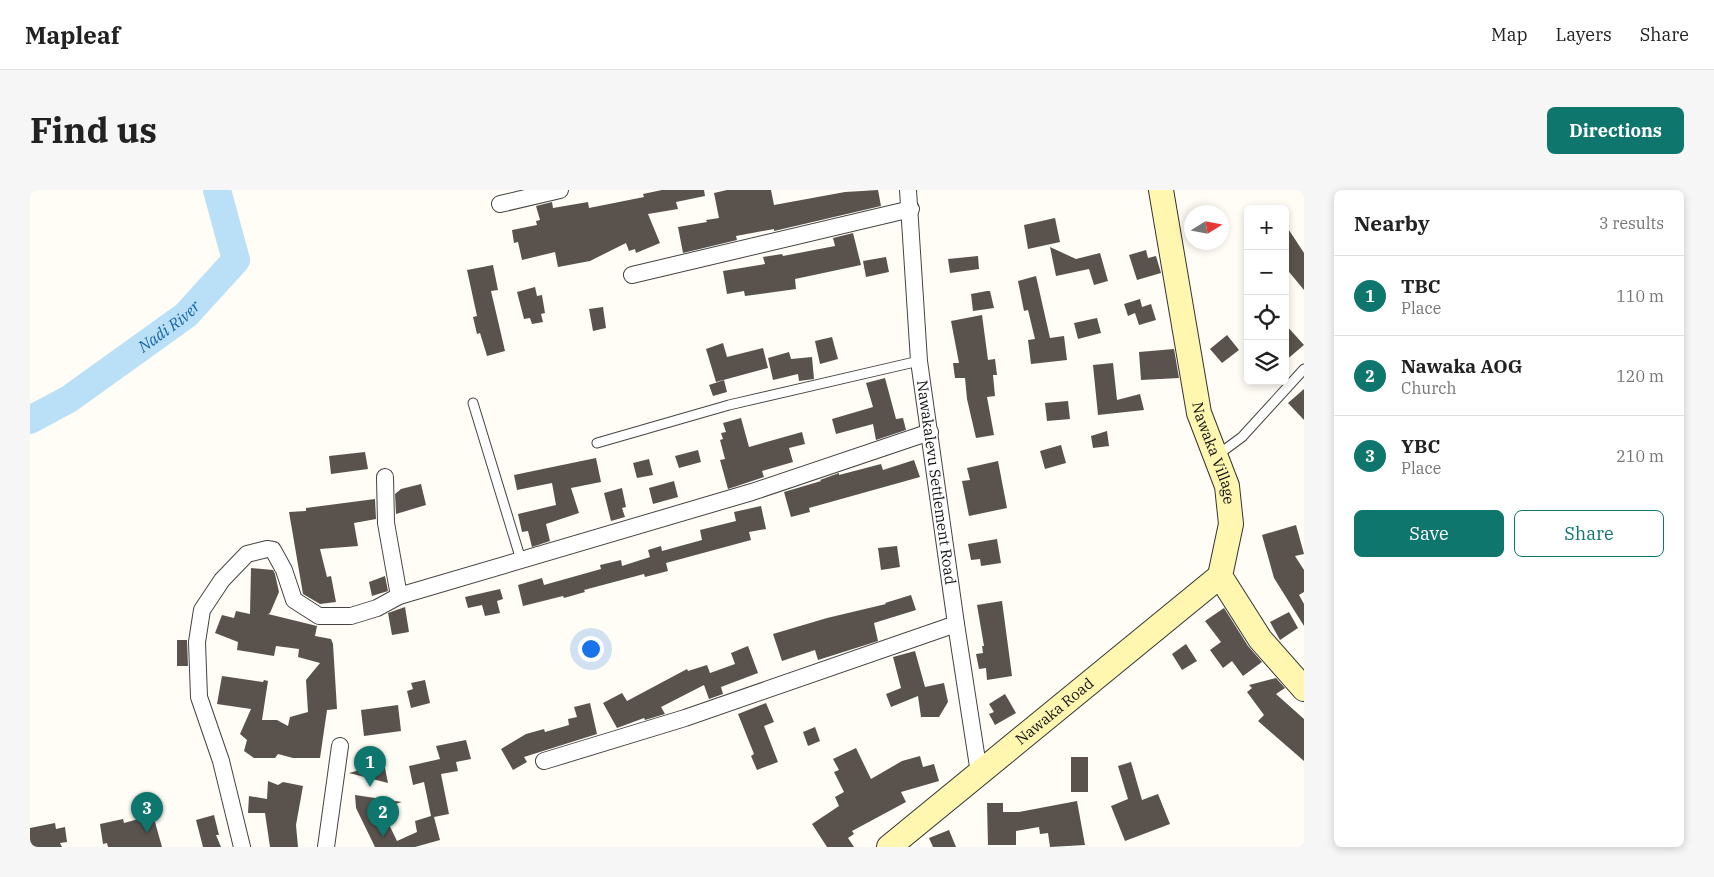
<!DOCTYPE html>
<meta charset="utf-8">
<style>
:root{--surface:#fff;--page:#f6f6f6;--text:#222;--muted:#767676;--line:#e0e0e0;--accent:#0f766e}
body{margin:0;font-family:"IBM Plex Serif",serif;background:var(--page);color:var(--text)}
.controls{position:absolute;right:15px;top:15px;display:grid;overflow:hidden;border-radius:8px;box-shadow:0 2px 8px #0003}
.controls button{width:45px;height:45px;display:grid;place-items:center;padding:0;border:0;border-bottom:1px solid var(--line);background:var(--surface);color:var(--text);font:25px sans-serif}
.compass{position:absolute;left:1154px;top:15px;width:45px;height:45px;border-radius:50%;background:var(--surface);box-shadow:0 2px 8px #0003;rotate:79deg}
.you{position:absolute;left:560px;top:458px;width:18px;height:18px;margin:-12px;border:4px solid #fff;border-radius:50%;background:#1a73e8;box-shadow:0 0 0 8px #1a73e833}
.badge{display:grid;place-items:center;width:32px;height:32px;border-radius:50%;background:var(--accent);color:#fff;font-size:16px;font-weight:700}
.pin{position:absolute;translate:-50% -41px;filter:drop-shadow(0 1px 2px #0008)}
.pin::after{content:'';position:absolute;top:26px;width:18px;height:15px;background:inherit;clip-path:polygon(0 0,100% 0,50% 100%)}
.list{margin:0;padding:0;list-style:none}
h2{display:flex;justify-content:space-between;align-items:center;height:65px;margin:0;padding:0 20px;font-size:21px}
h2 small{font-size:16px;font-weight:400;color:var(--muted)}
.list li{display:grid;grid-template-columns:32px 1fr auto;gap:15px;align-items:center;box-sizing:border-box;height:80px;padding:0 20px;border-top:1px solid var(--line)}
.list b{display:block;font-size:19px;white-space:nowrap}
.list p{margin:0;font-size:16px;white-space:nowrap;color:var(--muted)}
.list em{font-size:16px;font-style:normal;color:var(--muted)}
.actions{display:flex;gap:10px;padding:15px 20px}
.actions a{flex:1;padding:11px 0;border:1px solid var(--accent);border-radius:8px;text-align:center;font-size:18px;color:var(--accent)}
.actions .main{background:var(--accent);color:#fff}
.icon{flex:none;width:28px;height:28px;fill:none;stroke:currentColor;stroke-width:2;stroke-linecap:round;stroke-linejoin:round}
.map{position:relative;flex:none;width:1274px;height:657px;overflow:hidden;border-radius:8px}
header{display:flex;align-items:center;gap:30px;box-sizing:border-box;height:70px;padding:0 25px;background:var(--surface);border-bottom:1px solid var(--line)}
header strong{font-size:24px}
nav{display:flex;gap:28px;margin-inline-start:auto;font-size:18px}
.intro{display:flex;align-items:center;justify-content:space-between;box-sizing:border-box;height:120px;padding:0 30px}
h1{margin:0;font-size:35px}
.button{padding:12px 22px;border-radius:8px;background:var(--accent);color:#fff;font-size:18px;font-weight:700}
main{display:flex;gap:30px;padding:0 30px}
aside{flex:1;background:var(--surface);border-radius:8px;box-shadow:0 2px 8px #0003}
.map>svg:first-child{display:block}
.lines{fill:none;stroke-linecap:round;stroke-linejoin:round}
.river{stroke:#b9e0f7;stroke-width:28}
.building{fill:#5a524d}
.lane-casing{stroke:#444;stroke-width:11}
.street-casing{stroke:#444;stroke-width:18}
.secondary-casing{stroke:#333;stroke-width:26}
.lane{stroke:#fff;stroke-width:9}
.street{stroke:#fff;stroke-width:16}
.secondary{stroke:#fff6b0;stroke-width:24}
.labels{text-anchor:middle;stroke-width:5;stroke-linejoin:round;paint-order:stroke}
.street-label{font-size:15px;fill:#111;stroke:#fff}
.water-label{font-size:16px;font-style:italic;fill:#1768a6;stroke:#fff}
</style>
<header>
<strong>Mapleaf</strong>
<nav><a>Map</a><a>Layers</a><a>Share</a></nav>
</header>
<div class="intro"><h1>Find us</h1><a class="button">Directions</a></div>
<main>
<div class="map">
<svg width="1274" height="657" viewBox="0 0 1274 657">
<rect width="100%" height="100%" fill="#fffdf5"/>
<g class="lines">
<!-- river -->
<path class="river" id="s1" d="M 0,230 L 39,209 L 156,125 L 206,70 L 187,0"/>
</g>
<!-- building -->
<g class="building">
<polygon points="632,0 674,0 675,6 646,12 648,19 618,24 630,53 606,63 605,59 599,61 596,53 560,71 528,77 525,62 492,70 488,52 484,53 482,40 507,35 506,31 510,30 506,16 522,12 523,18 558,12 559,18 614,7 613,4"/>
<polygon points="697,0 741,0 744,15 815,2 848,0 851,16 744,41 744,39 706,46 707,50 653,63 648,37 677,32 676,30 689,28 684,3"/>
<polygon points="1025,28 1030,52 998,59 994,35"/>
<polygon points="1255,34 1274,63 1274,100 1255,77"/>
<polygon points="823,43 831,75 765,89 766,99 715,106 714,101 697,104 693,81 735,74 733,67 752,64 753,66 805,56 803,48"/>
<polygon points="1020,57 1046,69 1070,63 1078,91 1064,95 1059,79 1026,86"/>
<polygon points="1116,60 1118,68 1126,66 1131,83 1107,90 1099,65"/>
<polygon points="948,66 949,79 920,83 918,69"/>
<polygon points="856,67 859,82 836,87 833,71"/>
<polygon points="463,75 468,100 461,101 475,161 457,166 450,143 447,144 443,127 447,126 437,80"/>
<polygon points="1006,86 1020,148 1034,146 1037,170 1001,174 998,150 1005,149 998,120 994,121 988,91"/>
<polygon points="505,97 507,106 512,105 515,123 511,124 513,132 502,134 500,128 494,129 487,102"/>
<polygon points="957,101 960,101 964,118 943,121 941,104"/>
<polygon points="1110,109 1112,117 1121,114 1126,130 1109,135 1105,123 1098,126 1094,114"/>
<polygon points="573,117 576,138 563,141 559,119"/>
<polygon points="952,125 958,170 965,169 967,185 963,185 965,206 957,207 964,245 946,248 937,209 935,188 925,188 923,173 929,173 921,131"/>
<polygon points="1067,128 1071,143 1048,149 1044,133"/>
<polygon points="1255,134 1274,155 1255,171"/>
<polygon points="1197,145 1209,160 1192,173 1180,159"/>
<polygon points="802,147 808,169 790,174 785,151"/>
<polygon points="693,153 697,167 733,158 738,178 686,192 676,159"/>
<polygon points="1144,159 1149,188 1111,190 1109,162"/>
<polygon points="759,162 761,169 782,167 784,189 769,191 768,184 743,190 738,168"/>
<polygon points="1083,173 1087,210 1110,204 1114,220 1068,225 1063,175"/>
<polygon points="855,188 866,229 873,228 876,240 846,250 843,234 806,244 802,229 843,217 836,193"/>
<polygon points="694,190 697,202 683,206 679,195"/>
<polygon points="1274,199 1274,230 1258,213"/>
<polygon points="1038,211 1040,229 1017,231 1015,213"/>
<polygon points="711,228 719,257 772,242 775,254 759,258 763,272 732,281 734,287 698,299 690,270 695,269 690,250 693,249 691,243 696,242 693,233"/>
<polygon points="1077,241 1079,256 1063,258 1061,246"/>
<polygon points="1031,255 1036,273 1015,279 1010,261"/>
<polygon points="668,260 671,272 649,278 645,266"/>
<polygon points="335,262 338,279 301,284 299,266"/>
<polygon points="566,268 571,292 541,298 549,323 516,334 520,351 502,357 498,341 492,342 488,324 526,315 522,293 487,300 484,285"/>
<polygon points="619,269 623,285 607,288 603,273"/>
<polygon points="884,270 890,287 779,318 780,322 761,327 754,302 791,291 790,290 809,283 809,285 851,274 853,280"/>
<polygon points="968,271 977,318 939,326 932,291 940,290 937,278"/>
<polygon points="644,291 648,307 623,314 619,298"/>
<polygon points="391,294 396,315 366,324 365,304 371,299"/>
<polygon points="592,298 596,317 592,318 595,327 581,331 574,303"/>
<polygon points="345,309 346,329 324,333 328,356 290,359 297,387 301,386 306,412 290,414 273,404 259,322 276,321 276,318"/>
<polygon points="731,316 736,339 719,342 721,350 636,373 638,381 615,387 614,384 554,400 555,402 534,408 533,406 493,416 488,395 512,388 514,395 571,379 570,375 591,370 592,376 620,367 618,360 631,356 632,361 672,350 670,340 706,331 704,322"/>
<polygon points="1266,335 1274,364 1265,366 1274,380 1274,402 1269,405 1274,414 1274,436 1244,388 1232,345"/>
<polygon points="967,349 971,373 951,376 950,369 941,370 938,354"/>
<polygon points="867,356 870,377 851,380 848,358"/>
<polygon points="221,378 243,380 245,384 249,402 240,423 238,424 287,436 285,446 301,449 303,454 307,519 297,520 290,568 263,568 248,564 245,568 224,568 214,561 217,550 210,544 221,519 187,514 192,486 233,492 234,490 238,491 232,530 247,530 258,536 260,527 278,522 276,490 290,473 268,467 269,459 246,456 244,466 207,460 208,452 185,443 192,425 204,428 206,421 220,424"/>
<polygon points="355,386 358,401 342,406 339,392"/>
<polygon points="470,399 473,409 467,411 470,423 455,426 452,415 438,418 435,407"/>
<polygon points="881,405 886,420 844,433 848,451 788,470 785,460 752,471 743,444 797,428 856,414 855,413"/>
<polygon points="972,411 982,486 957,490 956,478 949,479 946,464 953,463 952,456 954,456 947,415"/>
<polygon points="375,417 379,442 362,445 358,423"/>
<polygon points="1194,418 1218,456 1232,472 1213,486 1202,471 1193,478 1180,460 1191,452 1175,431"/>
<polygon points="1259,422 1268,438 1250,450 1240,432"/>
<polygon points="147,450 157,450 158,476 147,476"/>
<polygon points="1156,454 1167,471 1152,480 1142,464"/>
<polygon points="718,456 728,483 691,497 693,504 679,509 674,495 631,517 635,524 615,530 614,528 587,538 573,513 592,503 597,511 657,479 658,481 677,475 680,483 705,474 701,463"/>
<polygon points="885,461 895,497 914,493 918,512 909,527 891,527 888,506 861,517 856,504 871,498 863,467"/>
<polygon points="1246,488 1255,498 1246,504 1274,529 1274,571 1228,531 1234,525 1217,502 1222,498 1219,495"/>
<polygon points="395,490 400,513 381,518 377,501 383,499 381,493"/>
<polygon points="975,504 986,523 965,535 959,524 964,522 959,514"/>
<polygon points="560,513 567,544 494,567 497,572 483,580 471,559 496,544 514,539 515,542 539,535 538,529 547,527 544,517"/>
<polygon points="736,513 744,532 734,536 748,572 727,580 721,566 724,564 708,524"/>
<polygon points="368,515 371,541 334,546 331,520"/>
<polygon points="785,537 790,551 778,556 773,542"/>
<polygon points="436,550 441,569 426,572 428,581 411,584 419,624 404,627 410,650 385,657 345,657 326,618 325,605 372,612 351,618 367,651 387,642 385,631 401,626 394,592 383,595 379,576 410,569 406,556"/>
<polygon points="826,558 841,589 872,571 890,566 893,577 904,574 909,591 871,602 876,612 822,641 824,644 818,648 824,657 797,657 782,634 809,616 805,607 814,602 804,582 809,580 803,569"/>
<rect x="1041" y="567" width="17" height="35"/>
<polygon points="1101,572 1112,610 1128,604 1140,634 1095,651 1081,616 1098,609 1088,576"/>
<polygon points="354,573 358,593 319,583"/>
<polygon points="238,591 248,595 253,592 273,596 266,635 268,657 240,657 235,623 218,623 219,606 237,609"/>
<polygon points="1047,611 1055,655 1020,657 1018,643 1010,644 1009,637 986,641 986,655 958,655 957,613 973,613 973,622 989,622"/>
<polygon points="123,625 132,657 78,657 77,653 73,654 70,634 93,629 94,633"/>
<polygon points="184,625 189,645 186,645 191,657 173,657 166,630"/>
<polygon points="25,633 26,639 35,637 37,652 30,653 32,657 0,657 0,638"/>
<polygon points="919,640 926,657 903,657 899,648"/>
</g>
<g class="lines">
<defs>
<g id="lane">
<polyline points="443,213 491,370"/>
<polyline points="567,253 699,215 889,171"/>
<polyline points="1191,270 1193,261 1212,247 1274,179"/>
</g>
<g id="street">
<path id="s2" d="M 878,0 L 889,171 L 926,434 L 949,583"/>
<polyline points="470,14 530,0"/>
<polyline points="602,85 881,19"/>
<polyline points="355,287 356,333 369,406"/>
<polyline points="514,571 655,528 926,434"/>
<polyline points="212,657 191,571 169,507 167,452 172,420 192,390 217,364 237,359 243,360 254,380 264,410 289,426 321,426 347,418 369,406 722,302 900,242"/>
<polyline points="296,657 310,556"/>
</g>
<g id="secondary">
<path id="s3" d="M 1131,0 L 1169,223 L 1197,296 L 1201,334 L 1190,386 L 1230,449 L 1274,499"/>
<path id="s4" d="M 859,657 L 1190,386"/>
</g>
</defs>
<!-- lane casing -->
<use href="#lane" class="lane-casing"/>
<!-- street casing -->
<use href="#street" class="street-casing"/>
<!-- secondary casing -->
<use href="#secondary" class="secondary-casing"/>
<!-- lane -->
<use href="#lane" class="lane"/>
<!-- street -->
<use href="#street" class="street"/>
<!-- secondary -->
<use href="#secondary" class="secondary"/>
</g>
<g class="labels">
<!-- street labels -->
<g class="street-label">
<text dy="5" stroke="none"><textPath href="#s3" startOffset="269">Nawaka Village</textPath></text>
<text dy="5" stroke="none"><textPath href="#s2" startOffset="294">Nawakalevu Settlement Road</textPath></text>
<text dy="5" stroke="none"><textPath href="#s4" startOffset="214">Nawaka Road</textPath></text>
</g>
<!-- water labels -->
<g class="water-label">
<text dy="6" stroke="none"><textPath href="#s1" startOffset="168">Nadi River</textPath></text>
</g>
</g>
</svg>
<div class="controls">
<button>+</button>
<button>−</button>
<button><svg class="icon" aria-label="locate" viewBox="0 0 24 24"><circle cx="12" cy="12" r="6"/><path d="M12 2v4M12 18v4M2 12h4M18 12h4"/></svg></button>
<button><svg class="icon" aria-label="layers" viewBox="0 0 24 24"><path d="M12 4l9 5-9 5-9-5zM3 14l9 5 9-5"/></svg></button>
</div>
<svg class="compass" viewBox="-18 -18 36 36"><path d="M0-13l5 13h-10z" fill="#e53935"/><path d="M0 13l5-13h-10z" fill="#767676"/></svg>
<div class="you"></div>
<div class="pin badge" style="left:340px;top:597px">1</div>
<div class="pin badge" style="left:353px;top:647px">2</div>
<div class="pin badge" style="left:117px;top:643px">3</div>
</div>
<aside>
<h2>Nearby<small>3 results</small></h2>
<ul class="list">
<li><span class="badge">1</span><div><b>TBC</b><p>Place</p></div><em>110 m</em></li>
<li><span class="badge">2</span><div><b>Nawaka AOG</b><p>Church</p></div><em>120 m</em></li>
<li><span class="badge">3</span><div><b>YBC</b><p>Place</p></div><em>210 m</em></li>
</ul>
<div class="actions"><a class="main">Save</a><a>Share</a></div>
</aside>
</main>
